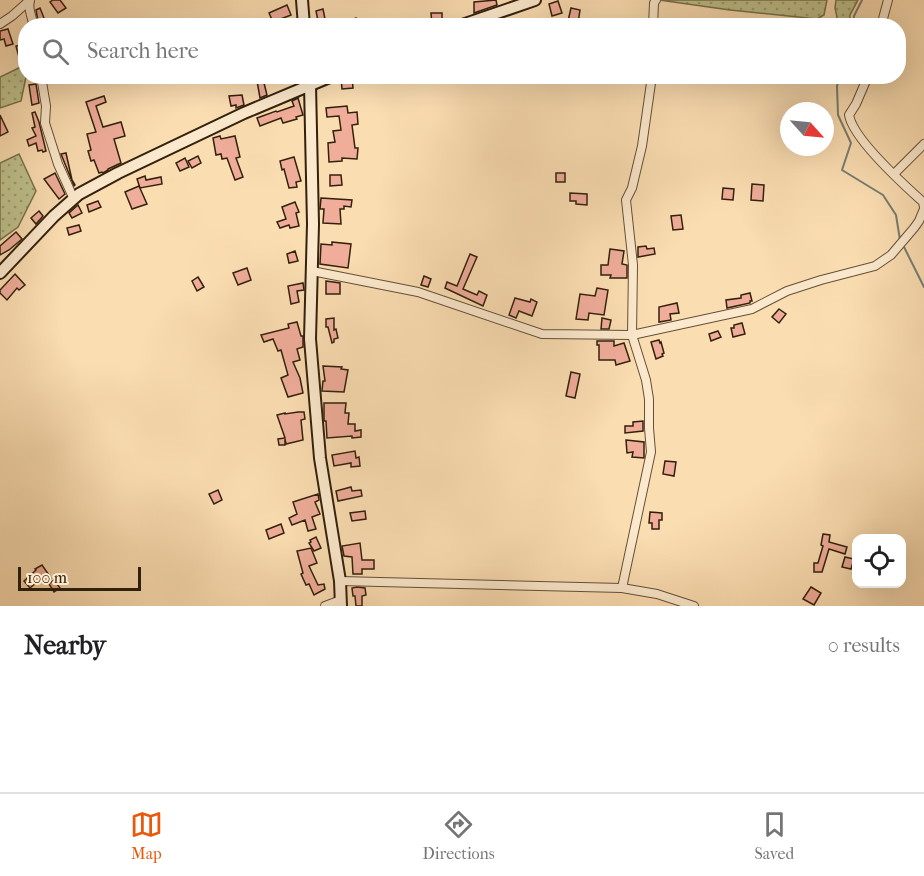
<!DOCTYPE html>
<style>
:root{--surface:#fff;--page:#f6f6f6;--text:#202124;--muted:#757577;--line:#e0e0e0;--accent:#ea580c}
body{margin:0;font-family:"IM FELL French Canon",serif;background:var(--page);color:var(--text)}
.controls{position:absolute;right:18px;bottom:18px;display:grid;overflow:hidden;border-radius:12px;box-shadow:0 6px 24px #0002}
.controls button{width:54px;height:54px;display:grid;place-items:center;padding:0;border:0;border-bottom:2px solid var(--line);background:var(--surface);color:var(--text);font:30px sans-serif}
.compass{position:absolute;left:780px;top:102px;width:54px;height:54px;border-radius:50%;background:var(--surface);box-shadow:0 6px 24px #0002;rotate:117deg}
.scale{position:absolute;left:18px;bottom:15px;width:123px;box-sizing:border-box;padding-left:6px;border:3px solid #32210c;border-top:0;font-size:16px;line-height:21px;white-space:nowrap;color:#32210c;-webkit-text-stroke:4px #fce9cd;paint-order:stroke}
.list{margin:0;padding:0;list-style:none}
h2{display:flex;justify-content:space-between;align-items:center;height:78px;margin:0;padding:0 24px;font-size:26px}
h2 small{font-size:20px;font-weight:400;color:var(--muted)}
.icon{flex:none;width:33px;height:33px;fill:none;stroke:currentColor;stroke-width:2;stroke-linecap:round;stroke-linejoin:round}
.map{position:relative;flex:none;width:924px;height:606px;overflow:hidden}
.search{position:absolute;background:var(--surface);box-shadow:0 6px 24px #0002;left:18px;right:18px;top:18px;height:66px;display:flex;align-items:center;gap:15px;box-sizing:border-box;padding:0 21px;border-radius:24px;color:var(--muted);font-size:22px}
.sheet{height:186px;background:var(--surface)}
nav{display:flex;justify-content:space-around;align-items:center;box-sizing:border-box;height:84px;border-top:2px solid var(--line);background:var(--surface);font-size:16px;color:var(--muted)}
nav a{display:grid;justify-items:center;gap:3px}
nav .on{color:var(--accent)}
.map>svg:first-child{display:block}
.grass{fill:url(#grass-dots);stroke:#78714c;stroke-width:1.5}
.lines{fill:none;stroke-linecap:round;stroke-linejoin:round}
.stream{stroke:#757d71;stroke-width:2}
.building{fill:#f0ad9a;stroke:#32210c;stroke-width:1.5}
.street-casing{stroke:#645036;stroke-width:10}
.secondary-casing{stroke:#32210c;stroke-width:14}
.street{stroke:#fce9cd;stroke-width:8}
.secondary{stroke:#fce9cd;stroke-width:10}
</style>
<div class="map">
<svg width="924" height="606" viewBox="0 0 924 606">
<defs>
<pattern id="grass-dots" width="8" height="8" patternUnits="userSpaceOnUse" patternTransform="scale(1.5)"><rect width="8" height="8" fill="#bec18c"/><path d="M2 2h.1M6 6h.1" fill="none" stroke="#9b9c71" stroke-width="1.8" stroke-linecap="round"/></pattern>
</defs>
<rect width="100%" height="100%" fill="#fbddb2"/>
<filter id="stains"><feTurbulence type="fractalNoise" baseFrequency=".00333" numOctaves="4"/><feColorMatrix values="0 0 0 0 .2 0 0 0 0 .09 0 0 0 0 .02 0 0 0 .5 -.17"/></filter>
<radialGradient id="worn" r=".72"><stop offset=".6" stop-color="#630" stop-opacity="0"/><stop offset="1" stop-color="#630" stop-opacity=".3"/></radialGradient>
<!-- grass -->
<g class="grass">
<polygon points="659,0 827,0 824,15 817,19 730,10"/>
<polygon points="836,0 858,0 850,15 849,25 833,25 837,17 835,8"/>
<polygon points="25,65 26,77 21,101 0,108 0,77"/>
<polygon points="19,154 36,191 18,227 0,240 0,163"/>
</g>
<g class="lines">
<!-- stream -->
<g class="stream">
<polyline points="853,26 854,16 862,0"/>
<polyline points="840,76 837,86 838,115 851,143 842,170 883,195 896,215 900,240"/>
<polyline points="903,245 924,287"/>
</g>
</g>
<!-- building -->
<g class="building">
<polygon points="53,0 60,0 66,8 58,13 50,2"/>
<polygon points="496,0 497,5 474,13 474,2"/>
<polygon points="558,1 562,13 552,16 549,4"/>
<polygon points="287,5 291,15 273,22 269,13"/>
<polygon points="40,8 42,13 47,26 39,26 36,10"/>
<polygon points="571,8 580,10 578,23 568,21"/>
<polygon points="323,9 325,19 318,21 316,11"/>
<polygon points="431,13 442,13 442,24 432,24"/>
<polygon points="356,18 359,26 339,26 339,25"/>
<polygon points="8,29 13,44 6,46 4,39 0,40 0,31"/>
<polygon points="26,44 26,55 19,57 16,46"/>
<polygon points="352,77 353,88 342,89 341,78"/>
<polygon points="263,79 267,95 260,98 257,81"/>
<polygon points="36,84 39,103 32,105 29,85"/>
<polygon points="242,95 244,105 236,108 236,105 231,106 229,96"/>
<polygon points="104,96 106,102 96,106 103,127 121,122 125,136 114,139 121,163 108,169 108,170 103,173 102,172 99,173 94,160 91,161 88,151 91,150 87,134 96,132 86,102"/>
<polygon points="298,98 303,115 296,117 297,119 283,123 281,118 260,126 257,118 276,111 277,112 294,106 292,101"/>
<polygon points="347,106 348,113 357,112 358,124 352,125 355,148 358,148 357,159 342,158 342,161 329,162 328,143 335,142 333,131 341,130 339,116 327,117 326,108"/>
<polygon points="35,112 39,122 46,151 43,152 42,150 38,151 36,143 29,146 27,140 36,136 32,128 35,127 32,113"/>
<polygon points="0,115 8,132 0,136"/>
<polygon points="220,136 221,139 235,136 240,157 236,158 243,177 235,180 227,158 222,159 221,154 216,155 213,138"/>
<polygon points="66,153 72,180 75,185 74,186 61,154"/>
<polygon points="198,156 201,163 192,168 188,161"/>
<polygon points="294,157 301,181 296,182 297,187 289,188 284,169 282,170 280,161"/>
<polygon points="185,158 189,167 180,171 176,163"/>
<polygon points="55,173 65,194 59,199 44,179"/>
<rect x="556" y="173" width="9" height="9"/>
<polygon points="330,175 341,175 342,185 330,186"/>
<polygon points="145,176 146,180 161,177 162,184 140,188 137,179"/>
<polygon points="752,184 764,185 763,201 751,200"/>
<polygon points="139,186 147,204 132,209 125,192"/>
<polygon points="723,188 734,189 733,200 722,199"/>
<polygon points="570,193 587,194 587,205 576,204 576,201 570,201"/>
<polygon points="321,198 352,200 351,207 344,206 344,209 340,209 341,224 323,223 324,209 320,209"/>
<polygon points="98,201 101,207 89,212 87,205"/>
<polygon points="295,202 299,212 296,213 299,226 290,228 289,225 280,228 277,222 286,219 282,207"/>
<polygon points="78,205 82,213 72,218 69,213"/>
<polygon points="39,211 43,216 36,224 31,218"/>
<polygon points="681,215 683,229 673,230 671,216"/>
<polygon points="79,225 81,231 69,235 67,228"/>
<polygon points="16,232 22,239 9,250 0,255 0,246"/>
<polygon points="332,242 351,244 348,268 320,264 321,244 332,245"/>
<polygon points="646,246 647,249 654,248 655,254 638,257 638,247"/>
<polygon points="610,249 624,251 622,264 627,265 627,278 610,278 611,275 601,275 601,265 608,265"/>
<polygon points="295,251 298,261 289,263 287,254"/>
<polygon points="470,254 477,257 463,289 477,295 479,291 487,295 483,306 445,288 447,282 457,286"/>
<polygon points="247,268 251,280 238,285 233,273"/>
<polygon points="15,274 25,285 19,290 17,288 7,300 0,293 0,290"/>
<polygon points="424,276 431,279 428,287 421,285"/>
<polygon points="198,277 204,287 197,291 192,281"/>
<polygon points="326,281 340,283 340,294 326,294"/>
<polygon points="303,283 304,290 297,291 299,302 291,304 288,286"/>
<polygon points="597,288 608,290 604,315 589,313 588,320 576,319 580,294 595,296"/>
<polygon points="750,293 752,301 750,301 750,303 727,308 726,300 741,298 741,295"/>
<polygon points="515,298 530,302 531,299 537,302 532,316 519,311 516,318 509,315"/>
<polygon points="677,303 679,313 670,314 671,320 659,322 659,307"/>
<polygon points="779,309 786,314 779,323 772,317"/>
<polygon points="334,318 334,330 336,329 338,338 334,339 334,342 332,343 328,327 326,327 326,319"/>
<polygon points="602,318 611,320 609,329 601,329"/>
<polygon points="297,322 301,336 303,336 303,347 297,349 300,360 293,362 300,378 303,393 288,397 281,378 288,375 281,350 278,351 273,339 264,342 261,335 289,328 288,324"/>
<polygon points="742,323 745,334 733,337 731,328 734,328 734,325"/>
<polygon points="718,331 721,337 711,341 709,334"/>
<polygon points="659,340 660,343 661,342 664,353 662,354 663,356 656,359 651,342"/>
<polygon points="597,341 614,341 614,346 624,343 630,361 616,365 615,360 599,360 599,345 597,345"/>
<polygon points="323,366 342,367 341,369 348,370 344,392 322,391 323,381 325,381"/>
<polygon points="571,372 580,374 575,398 566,396"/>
<polygon points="324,403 346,403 345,413 349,413 348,424 355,424 355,431 361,430 361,437 352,438 352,436 327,438 326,421 324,421"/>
<polygon points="298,412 304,412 305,419 301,420 303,440 286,444 285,439 285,445 279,445 278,439 285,438 277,415 285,413 285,414"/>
<polygon points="643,421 643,431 625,433 625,426 633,426 633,422"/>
<polygon points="626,440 644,442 644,458 632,457 633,452 627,453"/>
<polygon points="355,451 356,458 359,457 360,466 351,467 351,463 334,466 332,455"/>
<polygon points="665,461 676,462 674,476 663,474"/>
<polygon points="351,487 352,491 361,490 362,496 338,501 336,491"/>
<polygon points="218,490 222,500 214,504 209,494"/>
<polygon points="318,494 319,500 315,502 320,514 312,517 316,529 308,531 305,520 292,525 289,518 297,514 293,502"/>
<polygon points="365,511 366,519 352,521 350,513"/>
<polygon points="650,512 662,513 662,520 659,520 659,529 652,529 652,523 649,523"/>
<polygon points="281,524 284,533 269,539 266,530"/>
<polygon points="823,534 830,535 829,542 847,547 845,554 829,549 822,572 814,572 814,563 818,563 823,546 821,545"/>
<polygon points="316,537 321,548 314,551 309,543 311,542 310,540"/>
<polygon points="360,543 362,560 374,560 374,569 362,569 362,574 353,574 352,557 344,556 342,546"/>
<polygon points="311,548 317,563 309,566 318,585 324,584 325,589 314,595 309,584 306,585 301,574 303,573 297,551"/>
<polygon points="845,557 854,559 851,569 842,567"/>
<polygon points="42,565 51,578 45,582 42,578 30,588 24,581 36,570 35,569"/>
<polygon points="54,580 60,588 54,592 49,584"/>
<polygon points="357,587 365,588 366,595 362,596 362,606 356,606 355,596 353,596 352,588"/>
<polygon points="811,587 821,593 814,605 803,599"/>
</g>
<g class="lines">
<defs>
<g id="street">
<path d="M 30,1 C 27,9 33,17 33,26"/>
<polyline points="0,24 12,16 30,0"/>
<polyline points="653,26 654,3 656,0"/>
<polyline points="881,26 888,0"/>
<polyline points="41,76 46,106 45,123 58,164 72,195 77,196"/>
<path d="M 868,76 L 856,104 L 849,115 C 853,139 904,185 923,202 L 924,207"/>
<polyline points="894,174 924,144"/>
<polyline points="312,271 418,292 542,334 632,335 752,309 787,291 821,280 875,266 891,255 914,228 919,221 924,209"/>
<polyline points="340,581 622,588 651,452 649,428 649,399 646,380 632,335 633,265 626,200 632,188 642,146 652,76"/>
<polyline points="622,588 657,594 694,606"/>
<polyline points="325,606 341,600"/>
</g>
<g id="secondary">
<polyline points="302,0 304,26"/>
<polyline points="459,26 535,0"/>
<polyline points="308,76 310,85 313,224 310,339 320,458 340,581 341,606"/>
<polyline points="0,273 54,216 79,194 118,173 244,113 332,76"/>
</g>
</defs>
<!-- street casing -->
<use href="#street" class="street-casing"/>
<!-- secondary casing -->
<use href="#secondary" class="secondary-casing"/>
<!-- street -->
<use href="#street" class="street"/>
<!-- secondary -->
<use href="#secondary" class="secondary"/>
</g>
<rect width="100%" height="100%" filter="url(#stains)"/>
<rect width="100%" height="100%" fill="url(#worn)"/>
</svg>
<div class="controls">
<button><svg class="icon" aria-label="locate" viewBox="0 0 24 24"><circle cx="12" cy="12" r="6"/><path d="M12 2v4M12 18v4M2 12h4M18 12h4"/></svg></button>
</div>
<svg class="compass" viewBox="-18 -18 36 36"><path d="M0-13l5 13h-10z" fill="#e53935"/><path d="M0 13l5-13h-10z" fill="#757577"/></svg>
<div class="scale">100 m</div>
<div class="search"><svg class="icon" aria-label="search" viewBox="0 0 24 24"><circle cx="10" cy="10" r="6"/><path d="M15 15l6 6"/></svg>Search here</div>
</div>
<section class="sheet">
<h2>Nearby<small>0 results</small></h2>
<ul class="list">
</ul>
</section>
<nav>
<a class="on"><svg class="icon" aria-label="map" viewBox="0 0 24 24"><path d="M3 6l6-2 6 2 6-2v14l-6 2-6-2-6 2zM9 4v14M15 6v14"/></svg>Map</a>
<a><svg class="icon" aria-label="directions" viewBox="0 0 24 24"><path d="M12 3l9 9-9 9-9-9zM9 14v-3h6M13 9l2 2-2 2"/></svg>Directions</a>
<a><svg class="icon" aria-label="saved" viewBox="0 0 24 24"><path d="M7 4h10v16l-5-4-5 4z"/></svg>Saved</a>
</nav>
